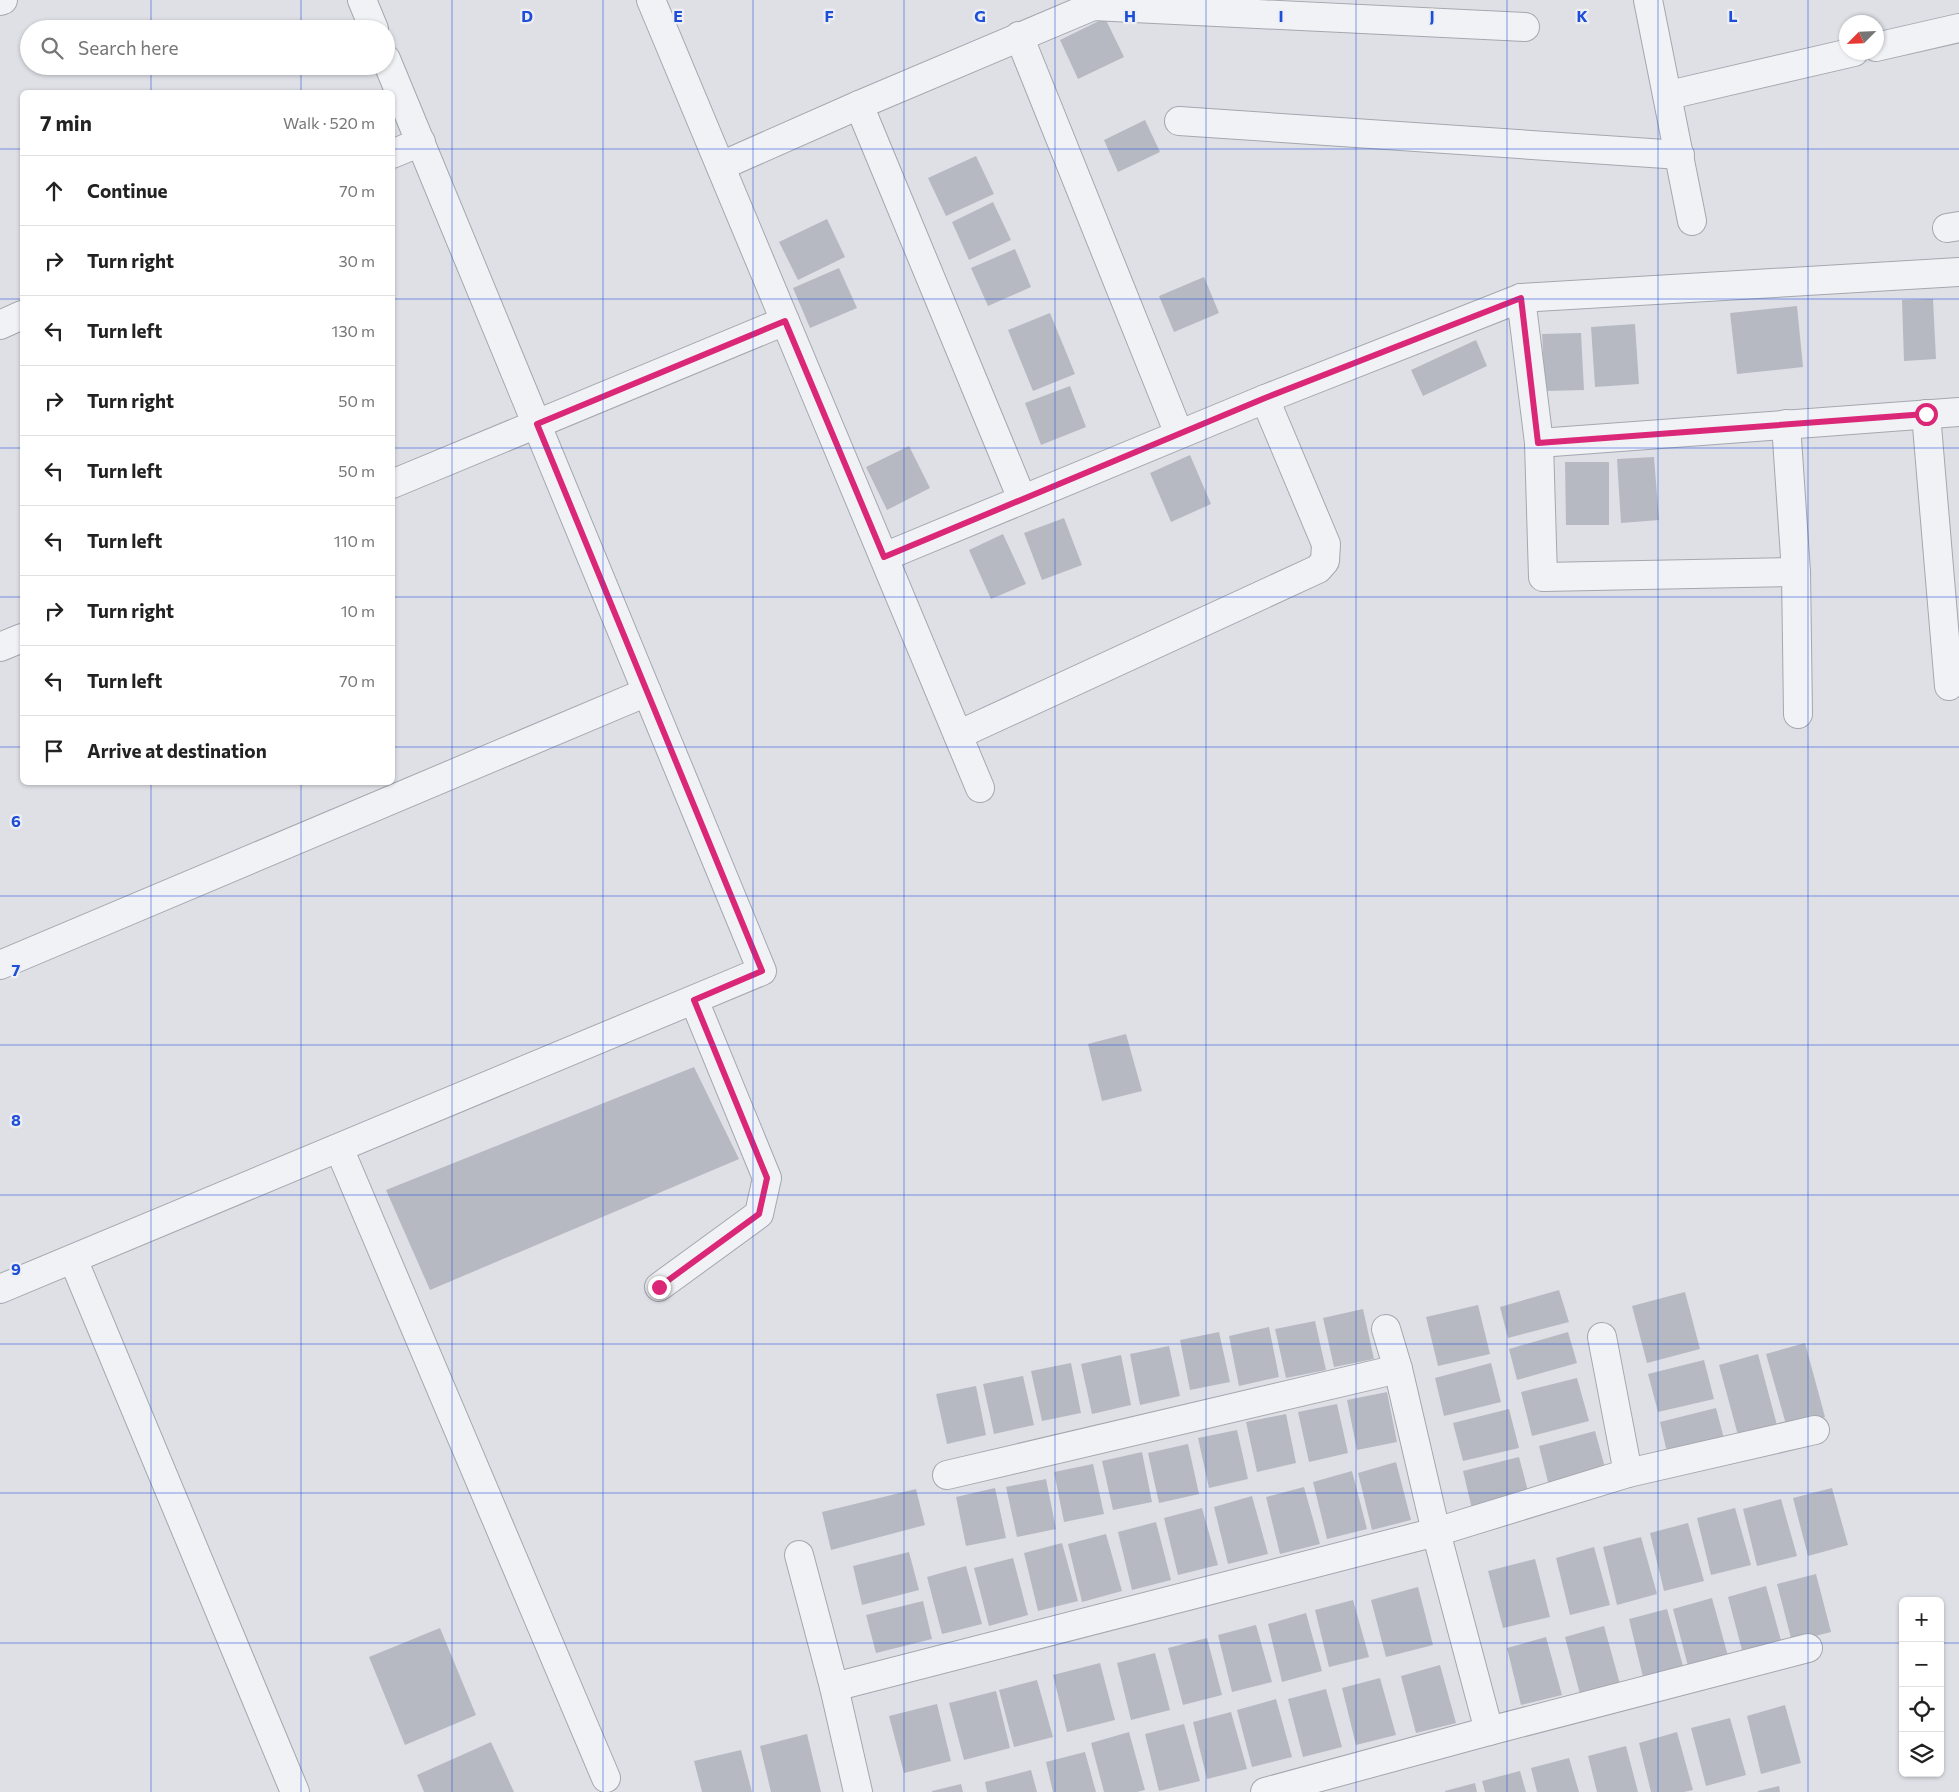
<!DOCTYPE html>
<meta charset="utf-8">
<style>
:root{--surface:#fff;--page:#f2f2f2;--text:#222;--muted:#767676;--line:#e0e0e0}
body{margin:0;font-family:Commissioner,sans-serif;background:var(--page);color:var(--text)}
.controls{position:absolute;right:15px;bottom:15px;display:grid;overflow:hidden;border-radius:8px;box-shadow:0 1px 4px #0004}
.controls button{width:45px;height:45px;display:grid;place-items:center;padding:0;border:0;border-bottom:1px solid var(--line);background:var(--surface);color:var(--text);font:25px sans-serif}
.compass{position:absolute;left:1839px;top:15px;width:45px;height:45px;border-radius:50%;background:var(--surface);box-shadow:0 1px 4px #0004;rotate:246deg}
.stop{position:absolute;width:15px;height:15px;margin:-11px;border:4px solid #db2777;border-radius:50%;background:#fff}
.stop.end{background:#db2777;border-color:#fff;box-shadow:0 1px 5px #0008}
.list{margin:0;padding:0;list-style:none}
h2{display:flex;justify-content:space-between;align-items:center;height:65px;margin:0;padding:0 20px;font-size:21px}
h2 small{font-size:16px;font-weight:400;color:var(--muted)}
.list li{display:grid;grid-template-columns:32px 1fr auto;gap:15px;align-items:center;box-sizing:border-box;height:70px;padding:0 20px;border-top:1px solid var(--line)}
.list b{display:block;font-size:19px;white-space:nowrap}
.list em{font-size:16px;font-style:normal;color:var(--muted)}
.icon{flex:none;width:28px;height:28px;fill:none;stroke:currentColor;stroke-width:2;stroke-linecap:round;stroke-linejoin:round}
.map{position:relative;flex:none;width:1959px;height:1792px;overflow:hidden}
.search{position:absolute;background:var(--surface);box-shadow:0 1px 4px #0004;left:20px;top:20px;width:375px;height:55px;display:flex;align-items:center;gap:12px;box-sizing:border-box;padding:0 18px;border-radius:28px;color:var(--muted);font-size:19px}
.panel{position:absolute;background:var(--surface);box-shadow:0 1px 4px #0004;left:20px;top:90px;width:375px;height:695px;border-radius:8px}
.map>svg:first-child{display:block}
.building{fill:#b6b9c2}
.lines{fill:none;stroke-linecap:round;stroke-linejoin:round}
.street-casing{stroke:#a4a7af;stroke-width:30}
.street{stroke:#f1f2f5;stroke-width:28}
.route{stroke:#db2777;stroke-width:6}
.grid{fill:none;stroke:#1d4ed8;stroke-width:1;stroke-opacity:0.55}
.grid-label{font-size:16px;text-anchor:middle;font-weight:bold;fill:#1d4ed8;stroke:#eeeff4;stroke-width:4.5;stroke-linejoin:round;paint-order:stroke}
</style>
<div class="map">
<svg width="1959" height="1792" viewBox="0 0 1959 1792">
<rect width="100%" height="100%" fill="#dee0e6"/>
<!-- building -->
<g class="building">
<polygon points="1105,18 1124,57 1078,79 1060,40"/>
<polygon points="1145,120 1160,152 1118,172 1104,140"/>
<polygon points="976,156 994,194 946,216 928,178"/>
<polygon points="993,202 1011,240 969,260 952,222"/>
<polygon points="827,219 845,257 798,280 779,242"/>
<polygon points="1015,249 1031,287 988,306 971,268"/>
<polygon points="839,268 857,308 810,328 793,288"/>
<polygon points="1204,277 1219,313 1174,332 1159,296"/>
<polygon points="1933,299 1936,359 1904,361 1902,300"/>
<polygon points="1797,306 1803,367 1737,374 1730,313"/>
<polygon points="1050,313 1075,374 1033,391 1008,330"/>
<polygon points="1635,324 1639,384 1595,387 1591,327"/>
<polygon points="1581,333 1584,390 1545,391 1542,334"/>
<polygon points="1476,340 1487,366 1423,396 1411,370"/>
<polygon points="1070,386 1086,427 1041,445 1025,403"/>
<polygon points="909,446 930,488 887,510 866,467"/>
<polygon points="1190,455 1211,504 1171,522 1150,473"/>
<polygon points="1654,457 1659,520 1621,523 1617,459"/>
<polygon points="1565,462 1609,462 1609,525 1566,525"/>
<polygon points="1064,518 1082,565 1042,580 1024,533"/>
<polygon points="1003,534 1026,584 991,599 969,550"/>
<polygon points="1126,1034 1142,1091 1102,1101 1088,1044"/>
<polygon points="694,1067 739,1159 430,1290 386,1190"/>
<polygon points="1559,1290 1569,1322 1508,1338 1500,1307"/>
<polygon points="1685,1292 1700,1349 1647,1363 1632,1306"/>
<polygon points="1478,1305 1490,1354 1438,1366 1426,1317"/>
<polygon points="1363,1309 1374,1359 1334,1367 1323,1318"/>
<polygon points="1315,1321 1326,1370 1286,1378 1275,1329"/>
<polygon points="1269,1327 1279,1377 1239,1386 1229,1336"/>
<polygon points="1219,1332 1230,1382 1190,1390 1180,1340"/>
<polygon points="1568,1332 1577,1363 1517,1380 1509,1349"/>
<polygon points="1805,1343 1825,1417 1787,1428 1766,1354"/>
<polygon points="1169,1346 1180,1396 1140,1405 1130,1354"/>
<polygon points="1758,1354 1778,1429 1739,1439 1719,1365"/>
<polygon points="1121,1355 1131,1405 1092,1414 1081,1364"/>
<polygon points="1704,1360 1714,1399 1658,1412 1648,1374"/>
<polygon points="1071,1363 1081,1413 1042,1421 1031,1371"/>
<polygon points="1491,1363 1501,1402 1444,1416 1435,1378"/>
<polygon points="1023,1376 1034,1425 994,1434 983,1384"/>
<polygon points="1577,1378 1589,1421 1532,1436 1521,1392"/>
<polygon points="976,1386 986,1435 947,1444 936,1394"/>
<polygon points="1387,1392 1397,1442 1357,1450 1347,1400"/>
<polygon points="1337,1404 1348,1453 1309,1462 1298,1412"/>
<polygon points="1716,1408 1726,1446 1669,1461 1660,1422"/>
<polygon points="1509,1409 1519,1448 1463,1461 1453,1423"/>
<polygon points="1286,1414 1296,1463 1257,1472 1246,1422"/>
<polygon points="1237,1430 1248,1479 1209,1488 1198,1438"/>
<polygon points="1595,1431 1607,1475 1550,1490 1539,1446"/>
<polygon points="1188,1444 1199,1494 1159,1503 1148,1453"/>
<polygon points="1142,1452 1152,1502 1113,1510 1102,1461"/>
<polygon points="1519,1457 1529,1495 1472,1509 1463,1471"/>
<polygon points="1396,1462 1411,1520 1372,1530 1358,1473"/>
<polygon points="1093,1464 1104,1514 1064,1522 1054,1472"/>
<polygon points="1352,1471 1367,1529 1327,1539 1313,1482"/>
<polygon points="1046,1479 1056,1529 1017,1537 1006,1487"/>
<polygon points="1304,1487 1320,1544 1280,1554 1266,1497"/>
<polygon points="995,1488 1006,1538 966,1546 956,1497"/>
<polygon points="1832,1488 1848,1545 1808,1556 1793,1498"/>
<polygon points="916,1489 925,1525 831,1550 822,1512"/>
<polygon points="1252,1496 1268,1554 1228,1564 1214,1507"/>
<polygon points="1781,1499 1797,1556 1757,1566 1743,1509"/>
<polygon points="1202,1508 1218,1565 1178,1575 1164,1518"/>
<polygon points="1735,1508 1751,1565 1711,1575 1697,1518"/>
<polygon points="1156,1522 1171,1580 1132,1590 1118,1532"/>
<polygon points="1688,1523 1704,1581 1664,1591 1650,1533"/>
<polygon points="1106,1534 1122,1591 1082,1602 1068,1544"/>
<polygon points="1641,1537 1657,1594 1617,1605 1603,1547"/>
<polygon points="1062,1543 1078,1601 1038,1611 1024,1553"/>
<polygon points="1594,1547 1610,1605 1570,1615 1556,1558"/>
<polygon points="909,1552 919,1590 862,1605 853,1566"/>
<polygon points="1013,1558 1028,1615 989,1626 974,1568"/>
<polygon points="1535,1559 1550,1617 1503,1628 1488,1571"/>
<polygon points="966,1566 982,1624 942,1634 927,1577"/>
<polygon points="1816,1574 1831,1632 1792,1642 1777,1584"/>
<polygon points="1766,1586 1782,1644 1743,1654 1728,1597"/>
<polygon points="1418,1587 1433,1645 1386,1657 1371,1600"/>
<polygon points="1712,1598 1728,1656 1688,1666 1673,1609"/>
<polygon points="1353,1600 1369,1657 1329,1667 1315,1610"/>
<polygon points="923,1601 932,1639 876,1653 866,1615"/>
<polygon points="1667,1609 1683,1666 1643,1677 1629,1619"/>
<polygon points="1306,1613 1322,1671 1282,1682 1268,1624"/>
<polygon points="1256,1625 1272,1682 1232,1692 1218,1635"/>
<polygon points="1604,1626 1620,1684 1580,1694 1565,1637"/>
<polygon points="440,1628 476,1715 405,1745 369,1657"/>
<polygon points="1546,1637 1562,1695 1521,1705 1507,1648"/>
<polygon points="1207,1638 1222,1695 1183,1705 1168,1648"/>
<polygon points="1155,1653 1170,1710 1131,1720 1117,1663"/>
<polygon points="1100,1663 1115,1720 1067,1732 1053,1675"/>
<polygon points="1440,1665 1456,1723 1416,1733 1401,1676"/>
<polygon points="1380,1678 1396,1735 1356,1745 1342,1688"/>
<polygon points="1037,1680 1053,1737 1014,1747 999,1690"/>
<polygon points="1326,1689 1342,1747 1303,1757 1288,1699"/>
<polygon points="996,1691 1010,1748 964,1760 949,1703"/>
<polygon points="1276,1699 1292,1757 1252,1767 1237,1710"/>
<polygon points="937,1704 951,1761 904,1773 889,1716"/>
<polygon points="1785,1705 1801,1763 1761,1774 1747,1716"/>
<polygon points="1231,1712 1247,1769 1207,1779 1193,1722"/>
<polygon points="1730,1718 1746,1775 1706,1786 1691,1728"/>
<polygon points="1184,1724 1200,1781 1159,1791 1145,1734"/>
<polygon points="1129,1732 1145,1790 1137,1792 1104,1792 1091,1743"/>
<polygon points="1677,1732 1693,1790 1684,1792 1651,1792 1639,1743"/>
<polygon points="807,1734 821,1792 771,1792 760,1746"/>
<polygon points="491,1742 514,1792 424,1792 417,1775"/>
<polygon points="1626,1746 1638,1792 1597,1792 1588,1756"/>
<polygon points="741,1750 752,1792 702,1792 694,1761"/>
<polygon points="1085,1752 1096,1792 1053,1792 1046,1762"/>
<polygon points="1569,1758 1579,1792 1537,1792 1531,1768"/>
<polygon points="1031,1770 1037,1792 987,1792 985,1782"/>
<polygon points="1520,1771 1526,1792 1485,1792 1482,1781"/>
<polygon points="1475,1783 1477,1792 1445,1792 1445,1791"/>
<polygon points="961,1784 963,1792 932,1792 932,1791"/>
<polygon points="1779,1786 1780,1792 1758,1792 1758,1791"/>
</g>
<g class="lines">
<defs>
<g id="street">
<polyline points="362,0 374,29"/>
<polyline points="651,0 980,788"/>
<polyline points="1648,0 1692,221"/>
<polyline points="0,1 3,0"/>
<polyline points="1019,36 1179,434"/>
<polyline points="1876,47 1959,28"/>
<polyline points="1669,95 1854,52"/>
<polyline points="859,105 1022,499"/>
<polyline points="1179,121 1680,155"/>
<polyline points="392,154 421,142"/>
<polyline points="721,166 859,105 1093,6 1525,27"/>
<polyline points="1947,228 1959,226"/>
<polyline points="1521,298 1539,443 1543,577 1796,572"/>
<polyline points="0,325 22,315"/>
<polyline points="1926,414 1949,686"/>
<polyline points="1786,424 1796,572 1798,714"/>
<polyline points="1539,443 1959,412"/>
<polyline points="392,484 785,321"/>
<polyline points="884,557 1265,399 1521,298 1959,272"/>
<polyline points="0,647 22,638"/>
<polyline points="958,735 1318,569 1325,561 1326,544 1265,399"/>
<polyline points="0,965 647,692"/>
<polyline points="339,1148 606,1778"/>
<polyline points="73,1259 295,1792"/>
<polyline points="659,1287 759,1214 767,1178 694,1000"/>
<polyline points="0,1289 762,971 386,59"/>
<polyline points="1386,1329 1398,1369 1436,1532 1489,1731"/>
<polyline points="1602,1337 1628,1473"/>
<polyline points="947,1475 1398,1369"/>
<polyline points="799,1555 834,1687 858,1792"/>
<polyline points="834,1687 1436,1532 1628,1473 1815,1430"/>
<polyline points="1265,1792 1489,1731 1808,1648"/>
</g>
</defs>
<!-- street casing -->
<use href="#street" class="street-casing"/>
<!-- street -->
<use href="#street" class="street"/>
</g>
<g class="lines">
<!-- route -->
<polyline class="route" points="659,1287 759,1214 767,1178 694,1000 762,971 537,424 785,321 884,557 1265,398 1521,298 1538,443 1926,414"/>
</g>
<!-- grid -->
<path class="grid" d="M 151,0 L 151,29M 301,0 L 301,29M 452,0 L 452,1792M 603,0 L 603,1792M 753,0 L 753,1792M 904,0 L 904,1792M 1055,0 L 1055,1792M 1206,0 L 1206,1792M 1356,0 L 1356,1792M 1507,0 L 1507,1792M 1658,0 L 1658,1792M 1808,0 L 1808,1792M 151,66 L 151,92M 301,66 L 301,92M 0,149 L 22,149M 392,149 L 1959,149M 0,299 L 22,299M 392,299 L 1959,299M 0,448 L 22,448M 392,448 L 1959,448M 0,597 L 22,597M 392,597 L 1959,597M 0,747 L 22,747M 392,747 L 1959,747M 151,782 L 151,1792M 301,782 L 301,1792M 0,896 L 1959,896M 0,1045 L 1959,1045M 0,1195 L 1959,1195M 0,1344 L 1959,1344M 0,1493 L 1959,1493M 0,1643 L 1903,1643M 1940,1643 L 1959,1643"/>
<g class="grid-label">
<text x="527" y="22">D</text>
<text x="678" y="22">E</text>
<text x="829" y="22">F</text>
<text x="980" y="22">G</text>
<text x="1130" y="22">H</text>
<text x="1281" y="22">I</text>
<text x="1432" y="22">J</text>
<text x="1582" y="22">K</text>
<text x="1733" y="22">L</text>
<text x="16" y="827">6</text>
<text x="16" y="976">7</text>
<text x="16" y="1126">8</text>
<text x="16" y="1275">9</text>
</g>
</svg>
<div class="controls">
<button>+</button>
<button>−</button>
<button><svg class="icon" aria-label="locate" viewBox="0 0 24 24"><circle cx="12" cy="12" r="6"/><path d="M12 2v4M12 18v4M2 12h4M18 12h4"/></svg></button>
<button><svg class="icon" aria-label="layers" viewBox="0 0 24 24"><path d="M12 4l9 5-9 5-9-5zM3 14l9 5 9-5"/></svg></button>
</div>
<svg class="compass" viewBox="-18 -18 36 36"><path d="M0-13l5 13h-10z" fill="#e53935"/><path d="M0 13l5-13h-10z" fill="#767676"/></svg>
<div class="stop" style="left:1926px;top:414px"></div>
<div class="stop end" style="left:659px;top:1287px"></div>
<div class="search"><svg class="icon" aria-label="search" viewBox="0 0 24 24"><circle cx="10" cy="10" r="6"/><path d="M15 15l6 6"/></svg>Search here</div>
<section class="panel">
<h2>7 min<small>Walk · 520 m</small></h2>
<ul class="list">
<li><svg class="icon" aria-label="ahead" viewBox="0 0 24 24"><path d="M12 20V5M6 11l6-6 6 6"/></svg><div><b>Continue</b></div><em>70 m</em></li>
<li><svg class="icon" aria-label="right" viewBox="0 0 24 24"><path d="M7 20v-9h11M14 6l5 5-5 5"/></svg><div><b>Turn right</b></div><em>30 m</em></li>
<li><svg class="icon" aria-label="left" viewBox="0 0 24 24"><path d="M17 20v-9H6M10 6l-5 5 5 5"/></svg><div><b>Turn left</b></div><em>130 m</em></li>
<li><svg class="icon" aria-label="right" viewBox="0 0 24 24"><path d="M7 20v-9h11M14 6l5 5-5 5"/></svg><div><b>Turn right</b></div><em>50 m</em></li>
<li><svg class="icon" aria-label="left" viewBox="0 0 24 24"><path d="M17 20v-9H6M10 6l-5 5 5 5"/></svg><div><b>Turn left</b></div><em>50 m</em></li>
<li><svg class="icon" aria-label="left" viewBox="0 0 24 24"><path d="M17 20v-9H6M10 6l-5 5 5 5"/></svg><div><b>Turn left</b></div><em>110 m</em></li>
<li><svg class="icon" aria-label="right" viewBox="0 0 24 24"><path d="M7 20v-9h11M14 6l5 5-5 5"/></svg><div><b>Turn right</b></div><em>10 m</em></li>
<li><svg class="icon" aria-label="left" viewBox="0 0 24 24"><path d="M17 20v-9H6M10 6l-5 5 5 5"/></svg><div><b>Turn left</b></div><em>70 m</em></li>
<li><svg class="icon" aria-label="arrive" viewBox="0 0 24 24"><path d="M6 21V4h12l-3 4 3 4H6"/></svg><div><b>Arrive at destination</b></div></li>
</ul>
</section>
</div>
